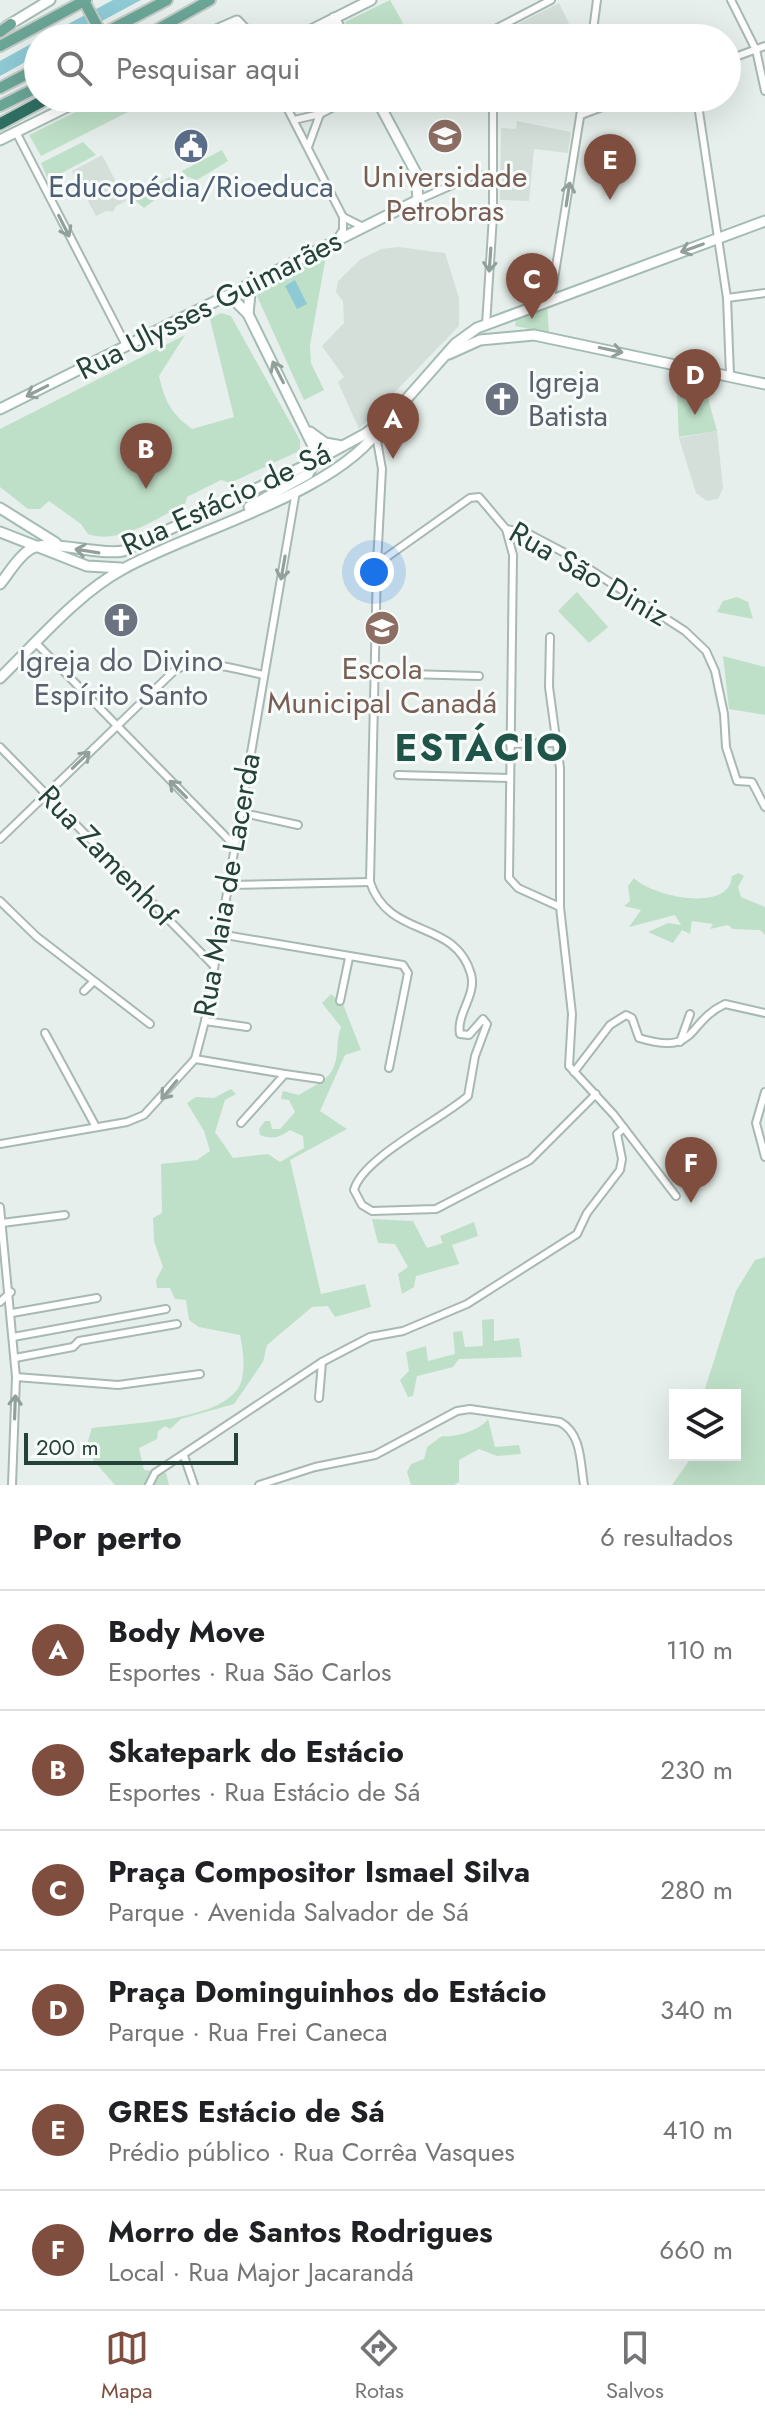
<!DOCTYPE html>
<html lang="pt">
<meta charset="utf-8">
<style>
:root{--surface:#fff;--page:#f2f2f2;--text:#202124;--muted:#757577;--line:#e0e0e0;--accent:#7f4e3f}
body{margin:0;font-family:Jost,sans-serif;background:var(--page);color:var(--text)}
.controls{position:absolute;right:24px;bottom:24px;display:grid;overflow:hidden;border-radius:0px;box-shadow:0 8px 32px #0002}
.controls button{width:72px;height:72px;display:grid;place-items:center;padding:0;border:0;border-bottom:2px solid var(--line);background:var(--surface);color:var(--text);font:40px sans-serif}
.scale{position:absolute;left:24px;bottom:20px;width:214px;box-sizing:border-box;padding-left:8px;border:4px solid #24423a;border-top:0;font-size:22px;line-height:28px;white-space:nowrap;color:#24423a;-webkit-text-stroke:6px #f7fbf9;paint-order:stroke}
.you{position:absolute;left:374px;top:572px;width:28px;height:28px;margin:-20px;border:6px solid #fff;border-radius:50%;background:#1a73e8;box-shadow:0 0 0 12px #1a73e833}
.badge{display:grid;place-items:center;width:52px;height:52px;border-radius:50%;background:var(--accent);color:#fff;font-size:26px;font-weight:700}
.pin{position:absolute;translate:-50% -66px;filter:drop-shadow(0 2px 4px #0008)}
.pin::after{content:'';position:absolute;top:42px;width:28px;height:24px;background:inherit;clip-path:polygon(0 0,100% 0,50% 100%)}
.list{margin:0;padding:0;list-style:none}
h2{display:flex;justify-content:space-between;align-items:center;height:104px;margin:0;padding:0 32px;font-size:34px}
h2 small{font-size:26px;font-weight:400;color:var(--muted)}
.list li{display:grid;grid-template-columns:52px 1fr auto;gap:24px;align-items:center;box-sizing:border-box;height:120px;padding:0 32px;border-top:2px solid var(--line)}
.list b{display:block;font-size:30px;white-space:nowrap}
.list p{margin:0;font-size:26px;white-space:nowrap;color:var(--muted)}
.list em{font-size:26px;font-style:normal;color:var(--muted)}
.icon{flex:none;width:44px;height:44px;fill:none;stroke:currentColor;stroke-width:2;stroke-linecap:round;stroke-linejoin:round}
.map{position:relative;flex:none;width:765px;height:1485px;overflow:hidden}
.search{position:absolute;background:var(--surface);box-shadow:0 8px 32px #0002;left:24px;right:24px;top:24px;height:88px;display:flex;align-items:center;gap:20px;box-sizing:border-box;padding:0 28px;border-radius:44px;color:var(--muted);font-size:30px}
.sheet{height:824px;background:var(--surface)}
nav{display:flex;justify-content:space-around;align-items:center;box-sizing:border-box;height:112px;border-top:2px solid var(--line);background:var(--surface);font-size:22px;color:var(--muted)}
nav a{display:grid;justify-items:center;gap:4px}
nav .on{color:var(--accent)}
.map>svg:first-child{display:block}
.built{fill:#d4dfda}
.green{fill:#bfe0c8}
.water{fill:#8ec9d4}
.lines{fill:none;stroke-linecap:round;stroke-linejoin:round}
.street-casing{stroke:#a8b8b2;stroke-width:10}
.secondary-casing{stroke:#a4bbb3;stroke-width:13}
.primary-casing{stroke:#c2cac8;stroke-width:14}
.highway-casing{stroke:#c2cac8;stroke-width:15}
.street{stroke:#fff;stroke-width:6}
.secondary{stroke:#fff;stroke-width:9}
.primary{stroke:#6aa596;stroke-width:10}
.highway{stroke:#2f6f62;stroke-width:11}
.oneway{stroke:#92a09c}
.labels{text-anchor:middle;stroke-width:6;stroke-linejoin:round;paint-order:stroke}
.education-label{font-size:30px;fill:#785e54;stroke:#f7fbf9}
.service-label{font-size:30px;fill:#4e5e75;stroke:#f7fbf9}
.street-label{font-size:30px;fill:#24423a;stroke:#f7fbf9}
.worship-label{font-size:30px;fill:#5b616d;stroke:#f7fbf9;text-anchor:start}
.district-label{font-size:38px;font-weight:bold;letter-spacing:2px;fill:#1f5548;stroke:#f7fbf9}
</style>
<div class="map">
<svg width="765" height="1485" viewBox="0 0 765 1485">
<rect width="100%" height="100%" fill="#e6efeb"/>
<!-- built -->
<g class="built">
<polygon points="559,3 573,32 560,38 512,38 508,29"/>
<polygon points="517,121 571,132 568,153 534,149 529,201 500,200 501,128 516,129"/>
<polygon points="102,155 126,201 116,206 113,212 106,211 96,216 72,171"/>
<polygon points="398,247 445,253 459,298 459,326 359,429 338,382 344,377 322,346 344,323 343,301 336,292 338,281 361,259 381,249"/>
<polygon points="717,431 723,488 718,499 707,501 696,493 679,438"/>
</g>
<!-- green -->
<g class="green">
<polygon points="390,0 403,23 371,38 354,38 345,22"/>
<polygon points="104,98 125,98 130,111 41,156 29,135"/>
<polygon points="83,142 96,155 48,180 41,163"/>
<polygon points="222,150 228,161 197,180 185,176 182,171"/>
<polygon points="172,176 175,181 171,194 160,196 144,208 131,197"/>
<polygon points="326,256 310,345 311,363 324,390 304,400 257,296 262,285"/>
<polygon points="547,305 549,333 515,326 516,318"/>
<path d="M 221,313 L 231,316 L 300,440 L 300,449 L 297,452 L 230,483 L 221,480 L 187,497 L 185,504 C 157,518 120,545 88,534 L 81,524 L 49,501 L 40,509 L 28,509 L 0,487 L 0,429 L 185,335 L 159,376 C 165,402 171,413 192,429 L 234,417 L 210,319 Z"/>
<polygon points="683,386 706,391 717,431 679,437 677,395"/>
<polygon points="577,592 608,627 589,643 558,611"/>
<polygon points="737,597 748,602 753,619 717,612 723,601"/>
<polygon points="723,656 765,667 765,715 729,709"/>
<path d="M 739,873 L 744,876 L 738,887 L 741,897 L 765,907 L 765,935 L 760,930 L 733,929 L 728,925 L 710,929 L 713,924 L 692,921 L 690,934 L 682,930 L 673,943 L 648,932 L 668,923 L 681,925 L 675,915 L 629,927 L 641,910 L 624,906 L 630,901 L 628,886 L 634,878 C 651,896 730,914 732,876 Z"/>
<path d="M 331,994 L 343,1004 L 361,1050 L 345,1055 L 320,1111 L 347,1129 L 290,1160 L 321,1294 L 365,1284 L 371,1307 L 335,1317 L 328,1306 L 312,1307 L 267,1345 L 263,1362 L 234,1404 L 181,1419 L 170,1429 L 165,1426 L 158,1431 L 157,1439 L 139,1448 L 144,1470 L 166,1473 L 169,1485 L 115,1485 L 93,1460 L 93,1449 L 87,1444 L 92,1428 C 129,1423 222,1421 240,1385 C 246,1371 243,1349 240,1335 L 199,1327 L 189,1320 L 186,1300 L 175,1299 L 170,1288 L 157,1288 L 156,1280 L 163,1267 L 154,1241 L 153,1218 L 162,1213 L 161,1164 L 197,1160 L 210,1151 L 204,1131 L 187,1103 L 196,1097 L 214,1098 L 231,1089 L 236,1094 L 225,1100 L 215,1132 L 233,1158 L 268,1154 L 280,1162 L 304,1148 L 303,1136 L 290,1130 C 280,1137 273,1140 260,1135 L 259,1129 L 265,1121 L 270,1121 L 272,1129 L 280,1129 L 295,1112 L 289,1100 L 281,1099 L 283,1091 L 299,1095 C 311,1087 330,1080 334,1066 C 339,1053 336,1040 341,1027 L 322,1003 Z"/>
<polygon points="372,1219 413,1221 427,1248 443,1243 440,1236 474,1222 478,1236 452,1245 459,1264 416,1276 414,1287 402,1294 398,1274 408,1267 395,1244 378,1243"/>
<polygon points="765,1257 765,1485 672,1485 693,1455 735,1455 735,1395 703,1395 736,1291 755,1260"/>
<polygon points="494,1319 494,1341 519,1338 522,1357 459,1359 453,1367 417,1376 413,1396 408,1397 400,1380 409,1371 406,1352 426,1346 428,1361 455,1354 453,1332 462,1331 465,1347 483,1346 482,1320"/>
<path d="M 488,1419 L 495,1447 L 519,1445 L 521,1454 L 497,1456 L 479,1449 L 459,1460 L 459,1482 L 454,1485 L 411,1485 L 407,1472 L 411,1464 L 424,1459 L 427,1447 L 442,1436 C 454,1438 481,1430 488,1419 Z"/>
</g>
<!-- water -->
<g class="water">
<polygon points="113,0 141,0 70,38 42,38"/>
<polygon points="38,40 38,55 0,76 0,61"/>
<polygon points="295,280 307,304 297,309 285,286"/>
</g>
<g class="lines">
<defs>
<g id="street">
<polyline points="731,0 756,50 765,91"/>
<polyline points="478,38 551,0"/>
<polyline points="592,38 597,0"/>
<polyline points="727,60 765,46"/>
<polyline points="282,98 343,217 363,227"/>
<polyline points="697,98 727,298 730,375"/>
<polyline points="581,115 626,98"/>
<polyline points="294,120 320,114 351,98"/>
<polyline points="16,132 126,345"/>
<polyline points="308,147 320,114"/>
<polyline points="418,200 475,175 493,177"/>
<polyline points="337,239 343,230 343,217"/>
<polyline points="551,298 583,98"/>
<polyline points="727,298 765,293"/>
<polyline points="486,325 493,216 493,98"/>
<path d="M 376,435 L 382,469 L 377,564 L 370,882 C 389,940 455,918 471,974 C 477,995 456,1014 460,1034 L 469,1035 L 483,1019 L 487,1024 L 475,1056 L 468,1096 C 442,1119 362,1158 354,1190 L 362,1205 L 372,1211 L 436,1209 L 530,1160 L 596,1094"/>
<polyline points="506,529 513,555 509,878 518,888 560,907"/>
<polyline points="377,564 470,498 479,497 506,529 527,533 563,552 685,631 706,651 715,671 724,714 726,747 737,781 752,782 765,807"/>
<polyline points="550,637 549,687 560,768 560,907 572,1014 569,1066 614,1115 676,1196"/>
<polyline points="36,643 233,844"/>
<polyline points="373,673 479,676"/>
<polyline points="510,744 558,743"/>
<polyline points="0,747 213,965"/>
<polyline points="398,775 509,778"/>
<polyline points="239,812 298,825"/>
<path d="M 0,839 L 176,669 C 204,658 235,669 263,675"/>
<polyline points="228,885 370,882"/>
<polyline points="0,901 37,937 150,1024"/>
<polyline points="219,934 403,965 408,973 389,1068"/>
<polyline points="84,991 93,982"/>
<polyline points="340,1001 349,958"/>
<polyline points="205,1021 247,1027"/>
<polyline points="45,1033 96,1127"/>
<polyline points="680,1042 690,1014"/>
<polyline points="195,1059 285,1074 241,1123"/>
<path d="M 574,1072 L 610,1025 L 626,1015 L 632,1018 L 639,1038 C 699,1056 685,1023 725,1004 L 765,1013"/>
<polyline points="285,1074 320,1079"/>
<polyline points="765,1092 756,1123 765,1157"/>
<polyline points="0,1144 127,1122 144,1115 195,1059 205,1021 296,491"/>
<polyline points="0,1207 16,1377 12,1485"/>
<polyline points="2,1223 65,1215"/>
<polyline points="0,1302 11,1292"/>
<polyline points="12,1313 97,1298"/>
<polyline points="13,1337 166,1309"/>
<polyline points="15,1358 73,1347 79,1341 177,1324"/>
<polyline points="16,1377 118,1385 200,1374"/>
<polyline points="319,1398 322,1362"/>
<polyline points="184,1456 194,1485"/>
<polyline points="149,1485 155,1473 322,1362 370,1337 403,1331 467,1304 577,1234 587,1213 620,1170 622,1159 617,1134 624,1128"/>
<path d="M 259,1485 L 315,1467 L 375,1455 L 457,1411 L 470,1409 L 560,1422 C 582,1434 580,1462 584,1485"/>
</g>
<g id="secondary">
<polyline points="334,18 345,38"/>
<polyline points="7,26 50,0"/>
<polyline points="198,38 237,21 253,38"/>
<polyline points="295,38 371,0"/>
<polyline points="0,140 85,98"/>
<polyline points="223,297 236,302 248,314 314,448 312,467 308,474 249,507"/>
<polyline points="248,314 251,283"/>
<polyline points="449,354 480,340 534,335 765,384"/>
<polyline points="0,409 418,200 416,173 376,98"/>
<polyline points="310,432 325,443 342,446"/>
<polyline points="0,508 56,543"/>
<polyline points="0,532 87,566 121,568"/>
<path d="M 0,584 C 10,572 16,559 29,550 C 48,537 94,556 123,551 L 313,462 L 365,434 L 396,411 L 455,344 L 477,328 L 765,221"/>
<path d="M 0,678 C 38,641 77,594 123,569 C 195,529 339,493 382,425"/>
</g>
<g id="primary">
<polyline points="84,1 102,35"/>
<polyline points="0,32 11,24"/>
<polyline points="95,38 167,0"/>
<polyline points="142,38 210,0"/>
<polyline points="0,46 86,0"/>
<polyline points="0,88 38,68"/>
<polyline points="0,106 38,87"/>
</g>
<polyline id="highway" points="0,124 48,98"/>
</defs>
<!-- street casing -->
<use href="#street" class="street-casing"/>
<!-- secondary casing -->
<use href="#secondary" class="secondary-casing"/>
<!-- primary casing -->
<use href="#primary" class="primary-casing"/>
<!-- highway casing -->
<use href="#highway" class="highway-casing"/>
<!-- street -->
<use href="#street" class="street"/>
<!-- secondary -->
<use href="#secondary" class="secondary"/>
<!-- primary -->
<use href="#primary" class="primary"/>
<!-- highway -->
<use href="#highway" class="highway"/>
</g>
<!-- one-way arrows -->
<defs><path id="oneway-shaft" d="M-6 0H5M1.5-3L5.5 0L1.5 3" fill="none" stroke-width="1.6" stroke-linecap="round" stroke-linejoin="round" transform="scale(2)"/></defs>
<g class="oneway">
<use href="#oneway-shaft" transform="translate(568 194) rotate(-81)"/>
<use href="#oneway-shaft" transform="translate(64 226) rotate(63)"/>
<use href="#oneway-shaft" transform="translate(692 248) rotate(160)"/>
<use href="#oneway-shaft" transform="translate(490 260) rotate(94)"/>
<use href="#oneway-shaft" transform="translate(611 350) rotate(12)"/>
<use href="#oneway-shaft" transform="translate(278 372) rotate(-117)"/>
<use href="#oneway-shaft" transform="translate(37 391) rotate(153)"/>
<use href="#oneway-shaft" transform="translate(87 551) rotate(-171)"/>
<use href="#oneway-shaft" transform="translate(283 568) rotate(100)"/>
<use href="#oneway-shaft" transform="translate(81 760) rotate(-44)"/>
<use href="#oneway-shaft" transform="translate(178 789) rotate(-135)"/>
<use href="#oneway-shaft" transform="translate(169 1090) rotate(130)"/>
<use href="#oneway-shaft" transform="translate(15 1407) rotate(-88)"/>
</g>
<!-- icons -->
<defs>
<symbol id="university-disc" viewBox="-11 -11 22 22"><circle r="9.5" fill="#8d6e63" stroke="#f7fbf9"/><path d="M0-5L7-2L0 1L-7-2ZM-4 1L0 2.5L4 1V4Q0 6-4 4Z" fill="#fff"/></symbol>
<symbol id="civic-disc" viewBox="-11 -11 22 22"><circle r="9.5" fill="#5c6f8a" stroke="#f7fbf9"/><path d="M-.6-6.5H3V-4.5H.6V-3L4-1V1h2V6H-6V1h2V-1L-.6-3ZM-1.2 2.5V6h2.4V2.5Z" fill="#fff"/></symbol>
<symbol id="church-disc" viewBox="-11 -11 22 22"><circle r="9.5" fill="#6b7280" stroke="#f7fbf9"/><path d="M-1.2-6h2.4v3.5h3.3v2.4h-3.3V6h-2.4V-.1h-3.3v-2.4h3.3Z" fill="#fff"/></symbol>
<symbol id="school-disc" viewBox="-11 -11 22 22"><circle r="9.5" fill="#8d6e63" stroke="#f7fbf9"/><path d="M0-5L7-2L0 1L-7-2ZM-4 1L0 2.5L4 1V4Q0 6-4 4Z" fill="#fff"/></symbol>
</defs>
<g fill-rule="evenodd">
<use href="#university-disc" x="425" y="116" width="40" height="40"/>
<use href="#civic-disc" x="171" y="126" width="40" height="40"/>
<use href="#church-disc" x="482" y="379" width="40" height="40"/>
<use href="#church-disc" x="101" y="600" width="40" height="40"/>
<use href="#school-disc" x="362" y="608" width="40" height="40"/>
</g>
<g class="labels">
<!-- education labels -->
<g class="education-label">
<text x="445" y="187">Universidade<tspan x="445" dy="34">Petrobras</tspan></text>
<text x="382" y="679">Escola<tspan x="382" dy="34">Municipal Canadá</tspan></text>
</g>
<!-- service labels -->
<g class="service-label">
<text x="191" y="197">Educopédia/Rioeduca</text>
</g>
<!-- street labels -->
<g class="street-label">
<text transform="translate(209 305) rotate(-27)" y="10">Rua Ulysses Guimarães</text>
<text transform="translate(226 499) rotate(-25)" y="10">Rua Estácio de Sá</text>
<text transform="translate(589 574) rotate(30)" y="10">Rua São Diniz</text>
<text transform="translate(107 856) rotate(46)" y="10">Rua Zamenhof</text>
<text transform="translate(227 885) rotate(-80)" y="10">Rua Maia de Lacerda</text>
</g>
<!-- worship labels -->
<g class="worship-label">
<text x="528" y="392">Igreja<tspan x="528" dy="34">Batista</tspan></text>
<text x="121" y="671" text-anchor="middle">Igreja do Divino<tspan x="121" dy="34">Espírito Santo</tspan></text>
</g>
<!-- district labels -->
<g class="district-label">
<text x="482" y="761">ESTÁCIO</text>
</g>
</g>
</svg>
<div class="controls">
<button><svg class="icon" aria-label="layers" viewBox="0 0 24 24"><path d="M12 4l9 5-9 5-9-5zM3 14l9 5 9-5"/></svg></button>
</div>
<div class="scale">200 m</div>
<div class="you"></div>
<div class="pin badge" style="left:393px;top:459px">A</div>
<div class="pin badge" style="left:146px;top:489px">B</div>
<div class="pin badge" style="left:532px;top:319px">C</div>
<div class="pin badge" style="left:695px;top:415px">D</div>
<div class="pin badge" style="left:610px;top:200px">E</div>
<div class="pin badge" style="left:691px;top:1203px">F</div>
<div class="search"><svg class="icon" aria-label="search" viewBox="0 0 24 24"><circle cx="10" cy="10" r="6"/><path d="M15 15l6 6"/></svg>Pesquisar aqui</div>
</div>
<section class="sheet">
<h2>Por perto<small>6 resultados</small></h2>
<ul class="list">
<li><span class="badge">A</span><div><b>Body Move</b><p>Esportes · Rua São Carlos</p></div><em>110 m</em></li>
<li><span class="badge">B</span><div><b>Skatepark do Estácio</b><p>Esportes · Rua Estácio de Sá</p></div><em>230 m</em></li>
<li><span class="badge">C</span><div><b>Praça Compositor Ismael Silva</b><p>Parque · Avenida Salvador de Sá</p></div><em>280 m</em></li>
<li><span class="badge">D</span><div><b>Praça Dominguinhos do Estácio</b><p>Parque · Rua Frei Caneca</p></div><em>340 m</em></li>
<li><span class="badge">E</span><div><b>GRES Estácio de Sá</b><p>Prédio público · Rua Corrêa Vasques</p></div><em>410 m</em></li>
<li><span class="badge">F</span><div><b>Morro de Santos Rodrigues</b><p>Local · Rua Major Jacarandá</p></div><em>660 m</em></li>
</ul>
</section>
<nav>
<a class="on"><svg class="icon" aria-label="map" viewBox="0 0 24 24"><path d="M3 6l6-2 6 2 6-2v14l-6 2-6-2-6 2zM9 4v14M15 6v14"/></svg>Mapa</a>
<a><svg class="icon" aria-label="directions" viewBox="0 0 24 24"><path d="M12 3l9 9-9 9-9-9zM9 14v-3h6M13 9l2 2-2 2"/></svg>Rotas</a>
<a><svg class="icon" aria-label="saved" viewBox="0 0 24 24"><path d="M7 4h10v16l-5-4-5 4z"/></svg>Salvos</a>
</nav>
